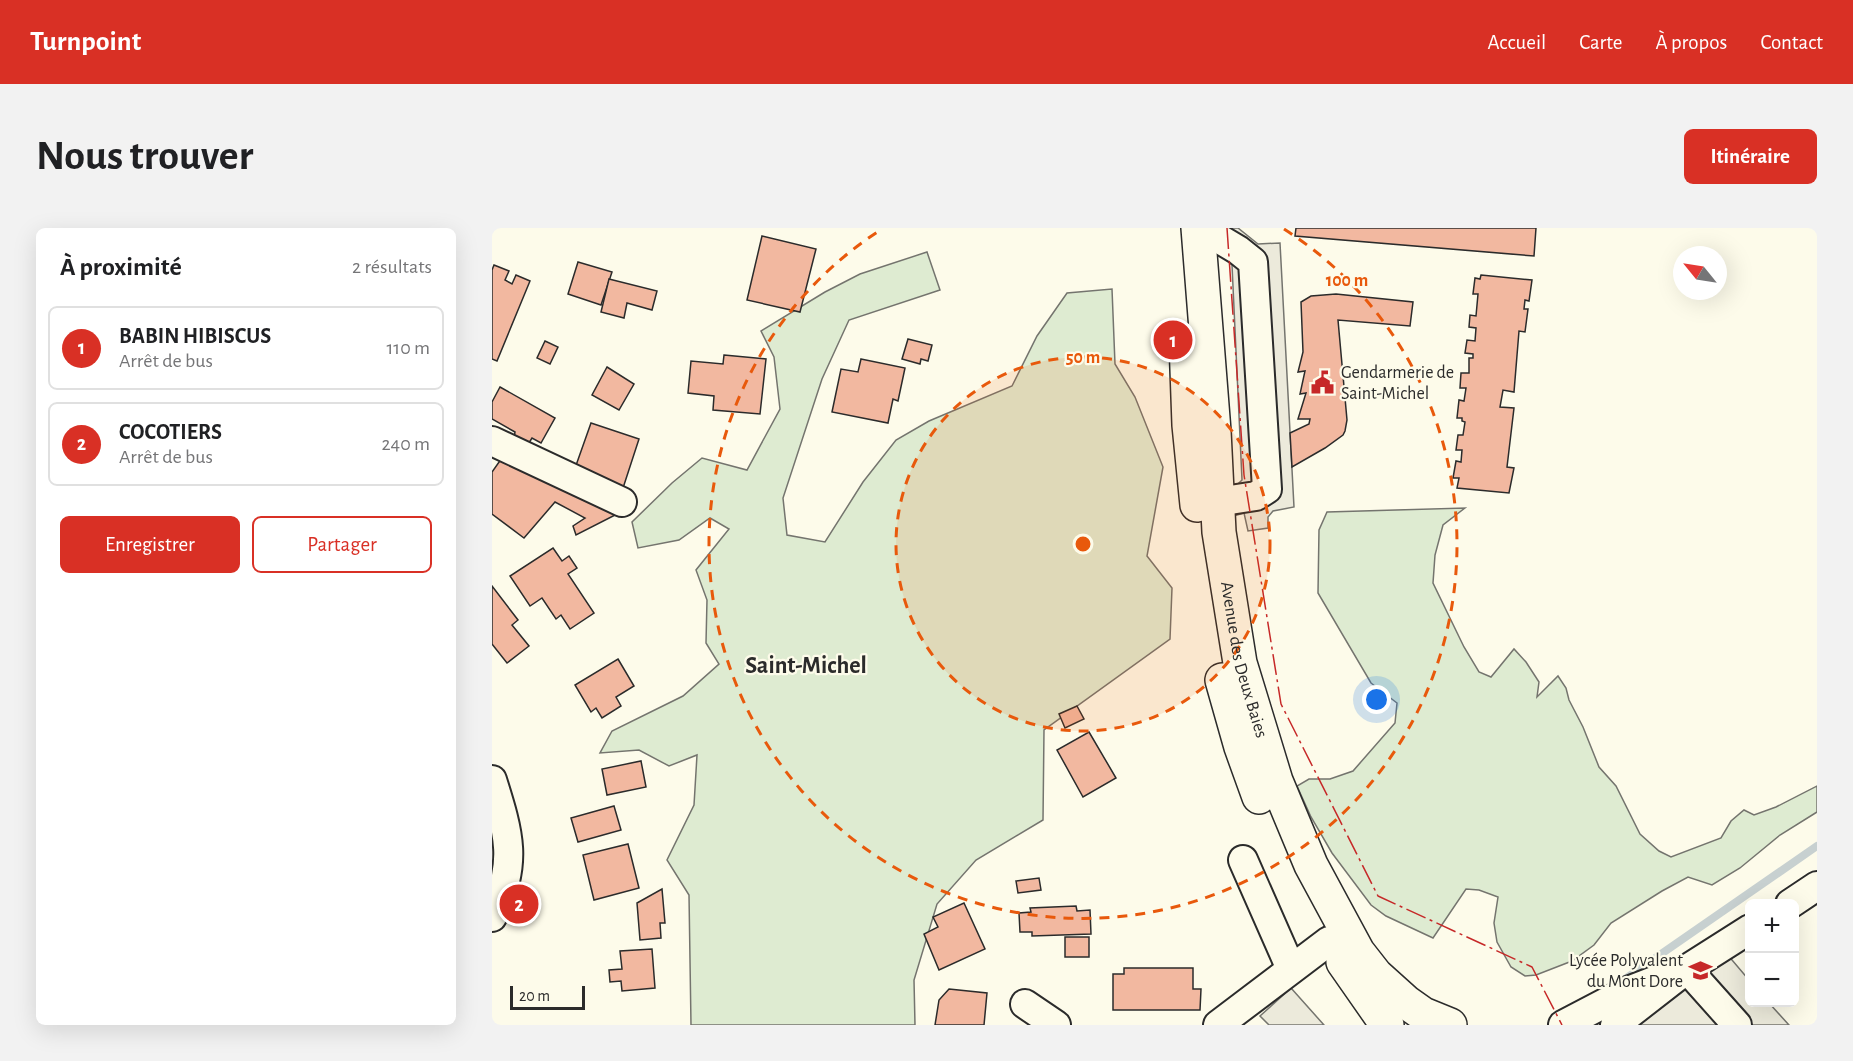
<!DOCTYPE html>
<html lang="fr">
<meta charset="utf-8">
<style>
:root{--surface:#fff;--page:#f2f2f2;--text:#202124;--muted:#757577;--line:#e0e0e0;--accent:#d93025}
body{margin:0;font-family:"Alegreya Sans",sans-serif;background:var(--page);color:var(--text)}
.controls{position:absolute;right:18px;bottom:18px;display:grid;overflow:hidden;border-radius:9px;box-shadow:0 6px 24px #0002}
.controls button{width:54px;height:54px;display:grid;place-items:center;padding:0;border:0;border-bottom:2px solid var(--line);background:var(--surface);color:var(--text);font:30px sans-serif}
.compass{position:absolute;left:1181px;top:18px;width:54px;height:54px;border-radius:50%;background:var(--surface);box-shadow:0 6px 24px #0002;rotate:300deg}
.scale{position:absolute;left:18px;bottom:15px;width:75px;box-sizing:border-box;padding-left:6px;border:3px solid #2b2b2b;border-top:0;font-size:16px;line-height:21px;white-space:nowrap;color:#2b2b2b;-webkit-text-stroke:4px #fdfbea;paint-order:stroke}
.you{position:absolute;left:885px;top:472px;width:21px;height:21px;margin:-15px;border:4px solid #fff;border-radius:50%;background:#1a73e8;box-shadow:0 0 0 9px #1a73e833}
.badge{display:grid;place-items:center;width:39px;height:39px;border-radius:50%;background:var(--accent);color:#fff;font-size:20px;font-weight:700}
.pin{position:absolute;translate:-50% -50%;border:3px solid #fff;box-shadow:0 2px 6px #0006}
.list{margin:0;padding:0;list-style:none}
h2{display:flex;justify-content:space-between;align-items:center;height:78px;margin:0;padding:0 24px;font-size:26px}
h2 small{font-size:20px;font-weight:400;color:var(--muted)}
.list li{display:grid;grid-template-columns:39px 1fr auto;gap:18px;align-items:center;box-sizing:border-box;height:84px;margin:0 12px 12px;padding:0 12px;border:2px solid var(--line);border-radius:9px}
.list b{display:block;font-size:22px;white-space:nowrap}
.list p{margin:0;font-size:20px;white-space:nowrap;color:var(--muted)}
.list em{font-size:20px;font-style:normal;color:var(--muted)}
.actions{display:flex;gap:12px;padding:18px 24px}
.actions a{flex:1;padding:14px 0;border:2px solid var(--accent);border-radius:9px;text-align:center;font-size:21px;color:var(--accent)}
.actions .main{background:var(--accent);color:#fff}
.map{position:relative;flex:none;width:1325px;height:797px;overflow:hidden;border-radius:9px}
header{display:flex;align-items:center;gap:36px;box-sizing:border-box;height:84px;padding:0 30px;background:var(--accent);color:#fff}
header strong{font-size:28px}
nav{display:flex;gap:33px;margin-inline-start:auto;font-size:21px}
.intro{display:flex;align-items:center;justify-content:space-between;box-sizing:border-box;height:144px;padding:0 36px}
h1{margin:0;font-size:42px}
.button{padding:15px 27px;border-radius:9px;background:var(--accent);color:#fff;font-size:21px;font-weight:700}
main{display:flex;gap:36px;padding:0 36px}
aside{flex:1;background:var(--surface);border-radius:9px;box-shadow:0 6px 24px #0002}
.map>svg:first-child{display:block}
.green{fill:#deebd1;stroke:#74746e;stroke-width:1.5}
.parking{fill:#eceadb;stroke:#74746e;stroke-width:1.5}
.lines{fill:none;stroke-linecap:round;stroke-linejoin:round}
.stream{stroke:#c7d0d0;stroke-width:8}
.building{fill:#f2b8a0;stroke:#2b2b2b;stroke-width:1.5}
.minor-casing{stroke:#2b2b2b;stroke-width:32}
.major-casing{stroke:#2b2b2b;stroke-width:36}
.minor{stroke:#fdfbea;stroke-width:28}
.major{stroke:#fdfbea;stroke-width:33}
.power{stroke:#c62828;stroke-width:1.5;stroke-dasharray:21 4.5 3 4.5;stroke-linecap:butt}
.ring{fill:none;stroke:#e8590c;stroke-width:3;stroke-dasharray:10 8}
.labels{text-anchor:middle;stroke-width:4.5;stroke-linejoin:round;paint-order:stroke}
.poi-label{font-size:18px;fill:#2b2b2b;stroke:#fdfbea;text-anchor:start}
.street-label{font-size:18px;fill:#2b2b2b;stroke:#fdfbea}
.district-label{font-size:24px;font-weight:bold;fill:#2b2b2b;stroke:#fdfbea}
.centre{fill:#e8590c;stroke:#fdfbea;stroke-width:3}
.ring-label{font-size:18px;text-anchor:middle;font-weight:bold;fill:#e8590c;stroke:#fdfbea;stroke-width:4.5;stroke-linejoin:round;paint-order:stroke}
</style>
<header>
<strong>Turnpoint</strong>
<nav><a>Accueil</a><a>Carte</a><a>À propos</a><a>Contact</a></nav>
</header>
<div class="intro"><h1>Nous trouver</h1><a class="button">Itinéraire</a></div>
<main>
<aside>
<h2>À proximité<small>2 résultats</small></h2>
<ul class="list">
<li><span class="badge">1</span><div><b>BABIN HIBISCUS</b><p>Arrêt de bus</p></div><em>110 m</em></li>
<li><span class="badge">2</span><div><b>COCOTIERS</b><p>Arrêt de bus</p></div><em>240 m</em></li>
</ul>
<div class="actions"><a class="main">Enregistrer</a><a>Partager</a></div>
</aside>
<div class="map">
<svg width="1325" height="797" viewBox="0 0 1325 797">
<rect width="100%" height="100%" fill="#fdfbea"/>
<!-- green -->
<g class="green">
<polygon points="435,24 448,62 357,92 330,151 291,270 295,307 333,314 371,254 404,212 437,193 520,158 545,108 575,65 620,61 623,136 643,169 671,239 655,328 680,360 678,411 552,502 551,592 484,632 445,676 422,752 423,797 199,797 197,667 175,632 202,577 205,527 177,538 147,522 108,525 120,503 191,468 227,436 214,415 215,372 204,342 237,301 218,290 187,312 146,320 140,294 180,255 210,230 255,242 288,181 282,129 269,103 333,64 368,46"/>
<polygon points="973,280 951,297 943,327 941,355 972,419 987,444 999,449 1022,421 1034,434 1047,454 1045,469 1066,448 1074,460 1077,472 1091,499 1107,539 1124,558 1148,606 1167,623 1179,629 1229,610 1239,593 1252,582 1262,587 1284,579 1325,558 1325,584 1288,607 1248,640 1220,657 1196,649 1170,663 1119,695 1102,717 1080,733 1044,747 1033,748 1019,739 1005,714 1002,695 1006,669 987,662 974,661 941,710 894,688 879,677 840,625 819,589 805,558 817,551 838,551 861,543 903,495 905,475 879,455 826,365 827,302 835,284"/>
</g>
<!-- parking -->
<g class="parking">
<polygon points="717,0 746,0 766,16 788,15 802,279 781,283 776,289 776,300 756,303 752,285 735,290 745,257 750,252 740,37 718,18"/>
<polygon points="1229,719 1257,752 1258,774 1277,775 1297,797 1123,797"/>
<polygon points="799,760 832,797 777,797 768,788"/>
</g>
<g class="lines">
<!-- stream -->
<polyline class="stream" points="1133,751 1325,618"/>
</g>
<!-- building -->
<g class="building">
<polygon points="804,0 1044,0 1042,28 803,8"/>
<polygon points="270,8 324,21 308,84 255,72"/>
<polygon points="86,34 120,44 109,77 76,66"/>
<polygon points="2,37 17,43 13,52 20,56 24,47 38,53 5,133 0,131 0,42"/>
<polygon points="989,47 1040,52 1037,73 1033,72 1032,81 1036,81 1033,104 1027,103 1022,164 1011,162 1008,179 1022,180 1015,239 1022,240 1017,265 965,260 967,250 961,250 964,233 969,234 970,222 964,222 966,207 971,207 973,194 970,193 970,190 965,190 967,172 972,173 974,160 968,160 969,145 977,145 977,130 981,130 981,126 973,125 975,112 983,113 984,100 977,99 978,87 984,88 986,66 981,66 983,50 988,51"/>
<polygon points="117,51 165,63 160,82 135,75 132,90 109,84"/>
<polygon points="844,66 921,74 918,98 846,92 855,192 853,203 851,207 833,220 800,239 798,205 817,196 818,191 806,191 814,165 808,166 813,143 806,144 811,124 809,74 819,68"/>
<polygon points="416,111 440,117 436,133 429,131 428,136 410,131"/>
<polygon points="53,113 66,119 58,136 45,130"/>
<polygon points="232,127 274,131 268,186 221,182 222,168 196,165 199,133 231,136"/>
<polygon points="369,131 413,140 406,173 401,171 396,195 340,184 349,141 366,144"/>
<polygon points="115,139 142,156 127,182 100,167"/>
<polygon points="8,159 63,190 49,215 40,210 35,218 22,211 23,204 0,191 0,174"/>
<polygon points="99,195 147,211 131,260 82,243"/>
<polygon points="12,227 131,283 84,307 81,298 93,290 63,274 32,310 0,286 0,244"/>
<polygon points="61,320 70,333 77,328 85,340 76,346 102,385 78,401 69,387 64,391 50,370 38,378 18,348"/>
<polygon points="0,358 26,392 20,397 37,418 15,435 0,416"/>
<polygon points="126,431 142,458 124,469 129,478 110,490 104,480 99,484 83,457"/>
<polygon points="585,478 592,491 573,500 567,486"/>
<polygon points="597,504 624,550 591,569 565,522"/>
<polygon points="149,533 154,559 115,567 110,541"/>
<polygon points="122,578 129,602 86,614 79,590"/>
<polygon points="136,616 147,660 102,672 91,627"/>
<polygon points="547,650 549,662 526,665 524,653"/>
<polygon points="170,661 173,695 168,695 169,710 148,712 145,675"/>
<polygon points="472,675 493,721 447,742 432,706 446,699 441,689"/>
<polygon points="584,678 585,683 598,682 599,706 540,708 540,704 528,704 527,685 539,684 538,680"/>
<rect x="573" y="709" width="24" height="20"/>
<polygon points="160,721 163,760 130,763 129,753 118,754 117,742 130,741 128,723"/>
<polygon points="632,740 701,740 701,761 709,761 708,782 621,782 621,746 632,746"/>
<polygon points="457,761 495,765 492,797 443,797 447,772"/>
</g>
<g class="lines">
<defs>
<g id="minor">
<polyline points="709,0 746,22 761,34 775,261 764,268 725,274"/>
<polyline points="0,213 130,274"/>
<path d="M 0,552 C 17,606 26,635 0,689"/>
<polyline points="751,632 799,741"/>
<polyline points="1298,676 1325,658"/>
<polyline points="1195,741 1245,797"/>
<polyline points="533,776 564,797"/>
<polyline points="726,797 837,713"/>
<polyline points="1071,797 1136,763 1167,751"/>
<polyline points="1123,797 1195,741 1258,701"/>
</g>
<g id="major">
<path id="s1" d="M 706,0 L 722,203 L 727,304 L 748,435 L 784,553 L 819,637 L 866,724 L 884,747 L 914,774 L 931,786 L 958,797"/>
<polyline points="694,113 697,197 705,277"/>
<polyline points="730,452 749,519 767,569"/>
<polyline points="851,734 895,797"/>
</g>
</defs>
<!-- minor casing -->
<use href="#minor" class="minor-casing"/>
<!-- major casing -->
<use href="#major" class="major-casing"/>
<!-- minor -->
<use href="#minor" class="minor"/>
<!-- major -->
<use href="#major" class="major"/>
<!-- power -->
<polyline class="power" points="735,0 752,247 789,476 886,668 1040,739 1070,797"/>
</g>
<!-- distance rings -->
<circle cx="591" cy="316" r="187" fill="#e8590c" fill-opacity=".12"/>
<g class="ring">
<circle cx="591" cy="316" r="187"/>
<path d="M792 1A374 374 0 1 1 390 1"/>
</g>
<!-- icons -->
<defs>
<symbol id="civic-bare" viewBox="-9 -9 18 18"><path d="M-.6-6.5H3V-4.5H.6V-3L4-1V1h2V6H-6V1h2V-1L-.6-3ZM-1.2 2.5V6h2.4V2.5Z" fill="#c62828" stroke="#fdfbea" stroke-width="2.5" paint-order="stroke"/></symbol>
<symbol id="university-bare" viewBox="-9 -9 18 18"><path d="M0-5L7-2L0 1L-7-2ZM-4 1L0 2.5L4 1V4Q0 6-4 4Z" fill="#c62828" stroke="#fdfbea" stroke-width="2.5" paint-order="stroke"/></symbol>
</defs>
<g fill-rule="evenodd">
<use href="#civic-bare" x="814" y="138" width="33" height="33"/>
<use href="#university-bare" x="1192" y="726" width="33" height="33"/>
</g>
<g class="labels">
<!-- poi labels -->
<g class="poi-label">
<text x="849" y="150">Gendarmerie de<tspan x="849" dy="21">Saint-Michel</tspan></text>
<text x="1191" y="738" text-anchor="end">Lycée Polyvalent<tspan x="1191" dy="21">du Mont Dore</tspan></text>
</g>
<!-- street labels -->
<g class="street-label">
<text dy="6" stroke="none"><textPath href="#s1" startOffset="435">Avenue des Deux Baies</textPath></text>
</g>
<!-- district labels -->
<g class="district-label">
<text x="314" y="445">Saint-Michel</text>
</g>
</g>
<circle cx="591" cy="316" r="9" class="centre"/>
<g class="ring-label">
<text x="855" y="58">100 m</text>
<text x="591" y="135">50 m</text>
</g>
</svg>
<div class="controls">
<button>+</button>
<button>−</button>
</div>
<svg class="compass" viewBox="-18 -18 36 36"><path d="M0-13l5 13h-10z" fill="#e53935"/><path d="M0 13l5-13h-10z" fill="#757577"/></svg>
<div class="scale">20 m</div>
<div class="you"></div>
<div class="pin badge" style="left:681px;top:112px">1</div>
<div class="pin badge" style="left:27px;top:676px">2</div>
</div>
</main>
